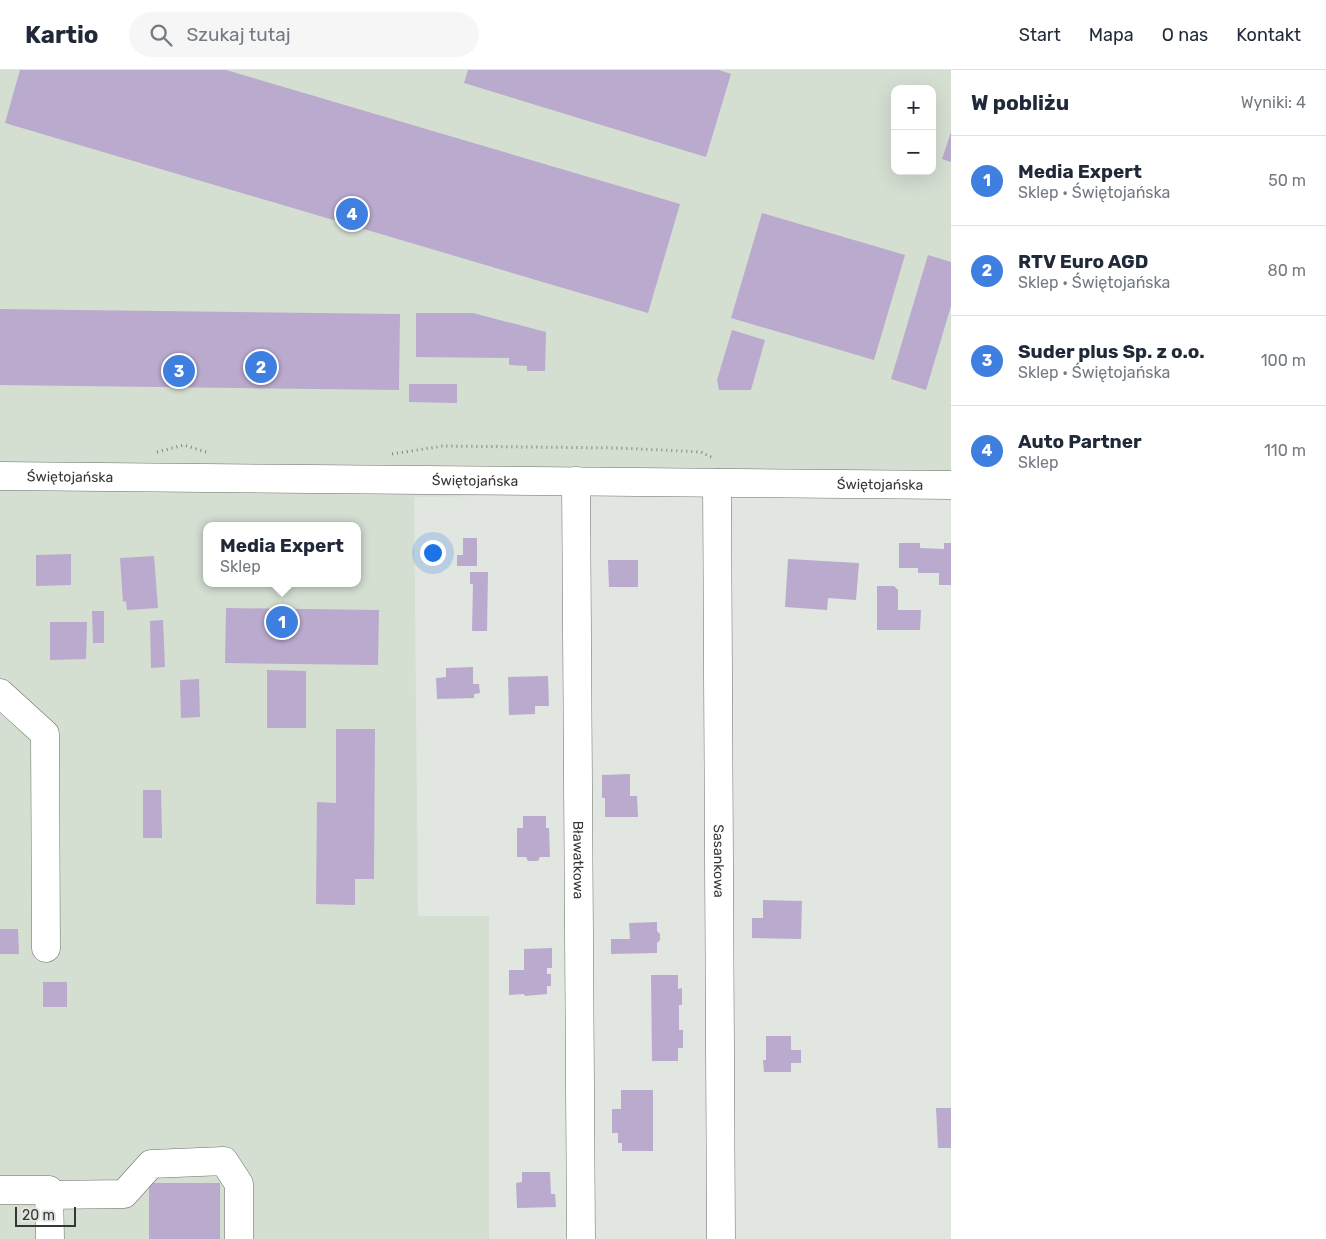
<!DOCTYPE html>
<html lang="pl">
<meta charset="utf-8">
<style>
:root{--surface:#fff;--page:#f6f6f7;--text:#1f2937;--muted:#747a83;--line:#e0e1e3;--accent:#2563eb}
body{margin:0;font-family:Rubik,sans-serif;background:var(--page);color:var(--text)}
.controls{position:absolute;right:15px;top:15px;display:grid;overflow:hidden;border-radius:10px;box-shadow:0 5px 20px #0002}
.controls button{width:45px;height:45px;display:grid;place-items:center;padding:0;border:0;border-bottom:1px solid var(--line);background:var(--surface);color:var(--text);font:25px sans-serif}
.scale{position:absolute;left:15px;bottom:12px;width:61px;box-sizing:border-box;padding-left:5px;border:2px solid #353734;border-top:0;font-size:14px;line-height:18px;white-space:nowrap;color:#353734;-webkit-text-stroke:4px #e1e6e0;paint-order:stroke}
.you{position:absolute;left:432px;top:482px;width:18px;height:18px;margin:-12px;border:4px solid #fff;border-radius:50%;background:#1a73e8;box-shadow:0 0 0 8px #1a73e833}
.badge{display:grid;place-items:center;width:32px;height:32px;border-radius:50%;background:var(--accent);color:#fff;font-size:16px;font-weight:700}
.pin{position:absolute;translate:-50% -50%;border:2px solid #fff;box-shadow:0 1px 5px #0006}
.popup{position:absolute;left:203px;top:452px;width:158px;height:65px;box-sizing:border-box;display:grid;place-content:center;border-radius:10px;background:var(--surface);filter:drop-shadow(0 1px 4px #0005);font-size:16px;white-space:nowrap;color:var(--muted)}
.popup b{font-size:19px;color:var(--text)}
.popup::after{content:'';position:absolute;left:50%;top:100%;margin-left:-10px;border:10px solid transparent;border-top-color:var(--surface)}
.list{margin:0;padding:0;list-style:none}
h2{display:flex;justify-content:space-between;align-items:center;height:65px;margin:0;padding:0 20px;font-size:21px}
h2 small{font-size:16px;font-weight:400;color:var(--muted)}
.list li{display:grid;grid-template-columns:32px 1fr auto;gap:15px;align-items:center;box-sizing:border-box;height:90px;padding:0 20px;border-top:1px solid var(--line)}
.list b{display:block;font-size:19px;white-space:nowrap}
.list p{margin:0;font-size:16px;white-space:nowrap;color:var(--muted)}
.list em{font-size:16px;font-style:normal;color:var(--muted)}
.icon{flex:none;width:28px;height:28px;fill:none;stroke:currentColor;stroke-width:2;stroke-linecap:round;stroke-linejoin:round}
.map{position:relative;flex:none;width:951px;height:1169px;overflow:hidden}
header{display:flex;align-items:center;gap:30px;box-sizing:border-box;height:70px;padding:0 25px;background:var(--surface);border-bottom:1px solid var(--line)}
header strong{font-size:24px}
nav{display:flex;gap:28px;margin-inline-start:auto;font-size:18px}
.search{width:350px;height:45px;background:var(--page);display:flex;align-items:center;gap:12px;box-sizing:border-box;padding:0 18px;border-radius:28px;color:var(--muted);font-size:19px}
main{display:flex}
aside{flex:1;background:var(--surface)}
.map>svg:first-child{display:block}
.built{fill:#d4ded1;fill-rule:evenodd}
.building{fill:#baaace}
.lines{fill:none;stroke-linecap:round;stroke-linejoin:round}
.minor-casing{stroke:#6c716b;stroke-width:29}
.path{stroke:#838682;stroke-width:3;stroke-dasharray:1 4;stroke-linecap:butt}
.minor{stroke:#fff;stroke-width:28}
.labels{text-anchor:middle;stroke-width:4.5;stroke-linejoin:round;paint-order:stroke}
.street-label{font-size:14px;fill:#353734;stroke:#e1e6e0}
</style>
<header>
<strong>Kartio</strong>
<div class="search"><svg class="icon" aria-label="search" viewBox="0 0 24 24"><circle cx="10" cy="10" r="6"/><path d="M15 15l6 6"/></svg>Szukaj tutaj</div>
<nav><a>Start</a><a>Mapa</a><a>O nas</a><a>Kontakt</a></nav>
</header>
<main>
<div class="map">
<svg width="951" height="1169" viewBox="0 0 951 1169">
<rect width="100%" height="100%" fill="#e1e6e0"/>
<!-- built -->
<path class="built" d="M 0,0 L 951,0 L 951,419 L 414,427 L 418,846 L 489,846 L 489,1169 L 0,1169 ZM 895,19 L 932,19 L 932,101 L 895,101 ZM 207,456 L 357,456 L 357,513 L 207,513 Z"/>
<!-- building -->
<g class="building">
<polygon points="20,0 226,0 680,134 648,243 5,53"/>
<polygon points="468,0 719,0 731,4 706,87 464,13"/>
<polygon points="951,62 951,92 942,89"/>
<polygon points="762,143 905,185 874,290 731,248"/>
<polygon points="928,185 951,192 951,236 926,320 891,309"/>
<polygon points="0,239 400,244 399,320 0,315"/>
<polygon points="416,243 473,243 546,262 545,301 527,301 527,296 509,295 509,288 416,287"/>
<polygon points="732,260 765,270 751,320 719,320 717,310"/>
<polygon points="409,314 457,314 457,333 409,332"/>
<polygon points="463,468 477,468 477,496 457,496 457,485 463,485"/>
<polygon points="899,473 920,473 920,478 944,479 944,473 951,473 951,515 939,515 939,503 918,503 918,498 899,498"/>
<polygon points="71,484 71,515 36,516 36,485"/>
<polygon points="154,486 158,538 127,540 126,531 123,532 120,488"/>
<polygon points="788,489 859,493 856,530 828,528 827,540 785,537"/>
<polygon points="608,490 638,490 638,517 609,517"/>
<polygon points="470,502 488,502 487,561 472,561 473,514 470,514"/>
<polygon points="877,516 894,516 898,520 898,540 921,540 920,560 877,560"/>
<polygon points="226,538 379,540 378,595 225,593"/>
<polygon points="92,541 104,541 104,573 93,573"/>
<polygon points="163,550 165,597 151,598 150,551"/>
<polygon points="50,552 87,552 86,589 50,590"/>
<polygon points="473,597 473,614 479,614 480,623 474,624 474,628 437,629 436,608 446,607 446,598"/>
<polygon points="267,600 306,601 306,658 267,658"/>
<polygon points="548,606 549,636 535,636 535,644 509,645 508,607"/>
<polygon points="199,609 200,647 181,648 180,610"/>
<polygon points="336,659 375,659 374,809 355,809 355,835 316,834 317,732 336,733"/>
<polygon points="630,704 630,726 637,726 638,747 605,747 605,728 602,728 602,705"/>
<polygon points="143,720 161,720 162,768 143,768"/>
<polygon points="523,746 546,746 546,758 549,758 550,787 540,787 538,791 528,791 526,787 517,787 517,758 523,758"/>
<polygon points="763,830 802,831 801,869 752,868 752,848 763,848"/>
<polygon points="657,852 657,861 660,864 660,870 657,873 657,883 611,884 611,869 630,869 629,853"/>
<polygon points="0,859 18,859 19,884 0,884"/>
<polygon points="552,878 552,898 547,898 547,904 551,904 551,916 547,916 547,924 525,926 524,924 509,925 509,900 524,900 524,879"/>
<polygon points="651,905 678,905 678,919 682,918 682,935 679,935 679,960 683,960 683,978 678,978 678,991 652,991"/>
<rect x="43" y="912" width="24" height="25"/>
<polygon points="766,966 791,966 791,980 801,980 801,993 791,993 791,1002 764,1002 763,990 766,990"/>
<polygon points="621,1020 653,1020 653,1081 622,1081 622,1073 618,1073 618,1063 612,1063 612,1039 621,1039"/>
<polygon points="936,1038 951,1038 951,1078 938,1078"/>
<polygon points="522,1102 550,1102 551,1124 555,1124 556,1137 517,1138 516,1113 522,1112"/>
<rect x="149" y="1113" width="71" height="56"/>
</g>
<g class="lines">
<defs>
<g id="minor">
<path id="s1" d="M 0,406 L 951,415"/>
<path id="s2" d="M 576,411 L 581,1169"/>
<path id="s3" d="M 717,413 L 721,1169"/>
<polyline points="0,623 45,664 46,878"/>
<polyline points="0,1120 49,1120 50,1169"/>
<polyline points="49,1125 124,1124 151,1094 224,1091 239,1114 239,1169"/>
</g>
</defs>
<!-- minor casing -->
<use href="#minor" class="minor-casing"/>
<!-- path -->
<g class="path">
<polyline points="157,382 184,375 209,383"/>
<polyline points="392,384 443,376 619,378 701,382 713,388"/>
</g>
<!-- minor -->
<use href="#minor" class="minor"/>
</g>
<g class="labels">
<!-- street labels -->
<g class="street-label">
<text dy="5" stroke="none"><textPath href="#s1" startOffset="70">Świętojańska</textPath></text>
<text dy="5" stroke="none"><textPath href="#s1" startOffset="475">Świętojańska</textPath></text>
<text dy="5" stroke="none"><textPath href="#s1" startOffset="880">Świętojańska</textPath></text>
<text dy="5" stroke="none"><textPath href="#s2" startOffset="379">Bławatkowa</textPath></text>
<text dy="5" stroke="none"><textPath href="#s3" startOffset="378">Sasankowa</textPath></text>
</g>
</g>
</svg>
<div class="controls">
<button>+</button>
<button>−</button>
</div>
<div class="scale">20 m</div>
<div class="you"></div>
<div class="pin badge" style="left:282px;top:552px;background:#3f7fe0">1</div>
<div class="popup"><b>Media Expert</b>Sklep</div>
<div class="pin badge" style="left:261px;top:297px;background:#3f7fe0">2</div>
<div class="pin badge" style="left:179px;top:301px;background:#3f7fe0">3</div>
<div class="pin badge" style="left:352px;top:144px;background:#3f7fe0">4</div>
</div>
<aside>
<h2>W pobliżu<small>Wyniki: 4</small></h2>
<ul class="list">
<li><span class="badge" style="background:#3f7fe0">1</span><div><b>Media Expert</b><p>Sklep · Świętojańska</p></div><em>50 m</em></li>
<li><span class="badge" style="background:#3f7fe0">2</span><div><b>RTV Euro AGD</b><p>Sklep · Świętojańska</p></div><em>80 m</em></li>
<li><span class="badge" style="background:#3f7fe0">3</span><div><b>Suder plus Sp. z o.o.</b><p>Sklep · Świętojańska</p></div><em>100 m</em></li>
<li><span class="badge" style="background:#3f7fe0">4</span><div><b>Auto Partner</b><p>Sklep</p></div><em>110 m</em></li>
</ul>
</aside>
</main>
